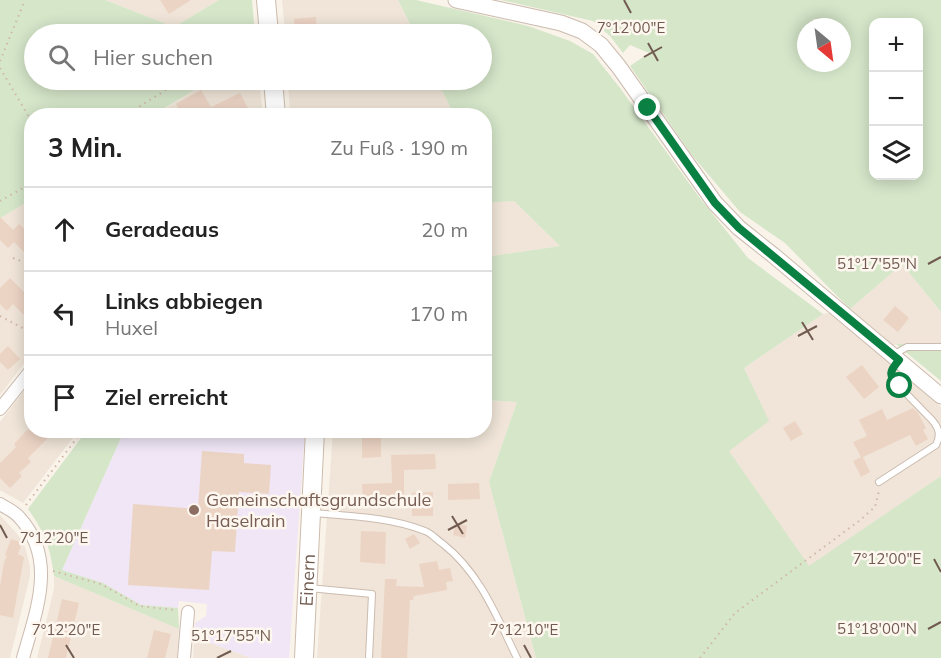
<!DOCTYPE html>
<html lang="de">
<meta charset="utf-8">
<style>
:root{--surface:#fff;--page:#f2f2f2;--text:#222;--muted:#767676;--line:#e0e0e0}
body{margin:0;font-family:Mulish,sans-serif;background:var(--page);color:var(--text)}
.controls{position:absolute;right:18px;top:18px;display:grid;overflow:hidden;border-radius:12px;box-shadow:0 3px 15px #0003}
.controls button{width:54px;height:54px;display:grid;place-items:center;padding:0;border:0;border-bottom:2px solid var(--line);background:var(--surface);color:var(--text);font:30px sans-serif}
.compass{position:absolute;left:797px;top:18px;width:54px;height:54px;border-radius:50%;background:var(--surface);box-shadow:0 3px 15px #0003;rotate:151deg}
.stop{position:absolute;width:18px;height:18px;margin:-14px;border:4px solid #0b8043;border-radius:50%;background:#fff}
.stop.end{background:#0b8043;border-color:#fff;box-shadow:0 2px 6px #0008}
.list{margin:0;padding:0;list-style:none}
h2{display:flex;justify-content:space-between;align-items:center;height:78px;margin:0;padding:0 24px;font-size:26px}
h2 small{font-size:20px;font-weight:400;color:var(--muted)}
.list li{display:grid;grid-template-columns:39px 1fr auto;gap:18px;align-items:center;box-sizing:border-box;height:84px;padding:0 24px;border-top:2px solid var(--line)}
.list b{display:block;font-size:22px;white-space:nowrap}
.list p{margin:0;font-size:20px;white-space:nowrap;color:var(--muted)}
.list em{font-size:20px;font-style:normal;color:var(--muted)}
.icon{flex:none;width:33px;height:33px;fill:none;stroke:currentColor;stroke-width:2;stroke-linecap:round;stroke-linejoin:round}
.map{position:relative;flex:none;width:941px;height:658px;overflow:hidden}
.search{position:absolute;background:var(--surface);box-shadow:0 3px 15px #0003;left:24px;top:24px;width:468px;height:66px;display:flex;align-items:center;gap:15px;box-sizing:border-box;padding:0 21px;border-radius:33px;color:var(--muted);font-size:22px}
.panel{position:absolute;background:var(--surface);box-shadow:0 3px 15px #0003;left:24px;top:108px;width:468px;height:330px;border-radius:24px}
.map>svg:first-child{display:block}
.residential{fill:#f0e5d8}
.education{fill:#f0e6f6}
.green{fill:#d5e6c9;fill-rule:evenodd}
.building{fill:#ecd4c4}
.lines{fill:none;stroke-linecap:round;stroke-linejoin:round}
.service-casing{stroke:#cbbbb0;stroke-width:8}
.minor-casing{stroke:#cbbbb0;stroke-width:14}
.tertiary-casing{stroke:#cbbbb0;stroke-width:17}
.secondary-casing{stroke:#cdbcae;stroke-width:20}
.path{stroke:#d0b7a7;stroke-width:2;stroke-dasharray:1.5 4.5;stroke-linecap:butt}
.service{stroke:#fff;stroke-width:6}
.minor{stroke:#fff;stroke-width:12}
.tertiary{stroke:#fff;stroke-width:15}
.secondary{stroke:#fff;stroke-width:18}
.route{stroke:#0b8043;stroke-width:8}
.ticks{fill:none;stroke:#715b50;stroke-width:2}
.education-dot{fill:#8d6e63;stroke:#fdf7ef;stroke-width:2}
.labels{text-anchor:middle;stroke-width:5;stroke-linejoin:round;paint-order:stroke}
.education-label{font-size:18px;fill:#785e54;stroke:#fdf7ef;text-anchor:start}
.street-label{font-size:18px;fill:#715b50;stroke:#fdf7ef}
.ticks-label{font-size:15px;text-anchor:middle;fill:#715b50;stroke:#fdf7ef;stroke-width:5;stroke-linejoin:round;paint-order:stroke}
</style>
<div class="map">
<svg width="941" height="658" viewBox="0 0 941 658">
<rect width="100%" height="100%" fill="#faf3e9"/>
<!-- residential -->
<g class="residential">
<polygon points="105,0 219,0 174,27"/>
<polygon points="282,0 398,0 415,34 285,34"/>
<polygon points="211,80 259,80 263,115 153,116"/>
<polygon points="288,80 437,80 454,115 290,115"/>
<polygon points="31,200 31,354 0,395 0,218"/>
<polygon points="514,201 560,246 485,257 485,203"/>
<polygon points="902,264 941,312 941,344 896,344 886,356 941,407 941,476 809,567 728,450 768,421 744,368 823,314 850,309"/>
<polygon points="31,382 32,430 78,431 23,503 0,490 0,422"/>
<polygon points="485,400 517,402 489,482 536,658 317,658 333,431 484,430"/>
<polygon points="0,515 18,535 25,547 30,566 30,576 10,658 0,658"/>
<polygon points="54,576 179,629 177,658 37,658 50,606 54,588"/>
<polygon points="194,637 251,658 193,658"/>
</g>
<!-- education -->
<polygon class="education" points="124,431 305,431 289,658 251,658 194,637 195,623 206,616 207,604 179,601 178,608 141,605 103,583 62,570"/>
<!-- green -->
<g class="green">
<polygon points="0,0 105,0 174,27 219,0 252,0 255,34 34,34 34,80 211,80 153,115 32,116 31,200 0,218"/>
<polygon points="398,0 416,0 528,26 570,41 593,54 620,88 699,197 748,258 823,314 744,368 769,421 729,451 809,566 941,476 941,658 536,658 489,482 517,402 485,400 485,257 560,246 514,201 485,203 484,116 454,115 437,80 482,80 482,34 415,34"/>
<path d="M 501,0 L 941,0 L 941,312 L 902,264 L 850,309 L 785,243 L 740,212 L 691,154 L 630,66 L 649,53 L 630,45 L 623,53 L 610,36 L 593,21 ZM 918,22 L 918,176 L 874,176 L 874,22 ZM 806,27 L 842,27 L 842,63 L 806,63 Z"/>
<polygon points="896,344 941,344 941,381"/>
<path d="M 87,430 L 124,431 L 62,570 L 103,583 L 141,605 L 178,608 L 179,629 L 54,576 C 50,546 45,533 28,509 Z"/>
</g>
<!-- building -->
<g class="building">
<polygon points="160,0 191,0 169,14"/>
<polygon points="316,17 317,34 295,34 294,19"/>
<polygon points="201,90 211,107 240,93 252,116 183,116 176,104"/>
<polygon points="0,217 13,230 19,224 32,236 32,260 14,242 8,248 0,240"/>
<polygon points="10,278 32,300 32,323 13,304 7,311 0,304 0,288"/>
<polygon points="895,306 909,318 898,332 883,320"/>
<polygon points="8,346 20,359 8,370 0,362 0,354"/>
<polygon points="862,365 879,387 864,399 846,377"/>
<polygon points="913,408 918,413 926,428 923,430 928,439 916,446 910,435 863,457 870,472 861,477 853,461 861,457 853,442 867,436 859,420 882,409 887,420"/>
<polygon points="795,421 803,434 791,441 783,428"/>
<polygon points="27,430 56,430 28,458 31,462 19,473 22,476 10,488 0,478 0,463 16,447 14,444"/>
<polygon points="362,430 381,430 381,457 362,458"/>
<polygon points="202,451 244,454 244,463 271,465 269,494 239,492 235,552 212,551 209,590 128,585 133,504 198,509"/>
<polygon points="435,454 436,469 404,470 404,502 383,503 383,506 363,506 362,484 392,483 391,455"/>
<polygon points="479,483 480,499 448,500 448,484"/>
<polygon points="433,492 433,516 412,516 412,493"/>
<polygon points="456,523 467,526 465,538 453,535"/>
<polygon points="361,531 386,532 385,564 360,562"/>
<polygon points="414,534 420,543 410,549 405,539"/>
<polygon points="11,539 22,543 18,554 24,557 13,618 0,615 0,586 4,562 7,556 5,555"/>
<polygon points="437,561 439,570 450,568 453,581 446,582 447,590 414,596 413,600 410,600 407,658 381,658 385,579 397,579 396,586 424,587 419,564"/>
<polygon points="62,599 79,603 66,658 48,658"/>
<polygon points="154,630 171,634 165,658 147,658"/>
</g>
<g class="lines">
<defs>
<g id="service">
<polyline points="893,355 907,347 941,347"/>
<path d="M 879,482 L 936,445 C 941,435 939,428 932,420 L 893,380 C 889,371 893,367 899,361"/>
<path d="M 312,513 C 349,516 390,517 425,531 C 431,533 437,540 443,544 C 480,573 497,617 517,658"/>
<polyline points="309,588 372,594 369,658"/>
</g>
<g id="minor">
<polyline points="0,409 32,369"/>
<path d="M 0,504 C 6,508 14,511 19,517 C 58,559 36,611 23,658"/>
<polyline points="184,658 188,612"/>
</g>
<polyline id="tertiary" points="456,0 561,23 582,31 601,45 619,67 715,203 739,228 773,255 941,396"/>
<g id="secondary">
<polyline points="266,0 269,34"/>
<polyline points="273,80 276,116"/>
<path id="s1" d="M 304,658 L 315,430"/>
</g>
</defs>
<!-- service casing -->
<use href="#service" class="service-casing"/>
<!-- minor casing -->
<use href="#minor" class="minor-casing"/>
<!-- tertiary casing -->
<use href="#tertiary" class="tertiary-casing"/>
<!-- secondary casing -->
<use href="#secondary" class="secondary-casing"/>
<!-- path -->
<g class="path">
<polyline points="0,61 25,0"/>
<polyline points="0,68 32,122"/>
<polyline points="124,116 182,80"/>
<polyline points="0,201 32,183"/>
<polyline points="13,258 32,265"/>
<polyline points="0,316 32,333"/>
<polyline points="26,505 83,430"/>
<polyline points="53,571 101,584 140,606 175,610"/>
<polyline points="700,658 735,613 859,521 875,507 879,491"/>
</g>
<!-- service -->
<use href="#service" class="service"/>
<!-- minor -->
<use href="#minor" class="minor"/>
<!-- tertiary -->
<use href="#tertiary" class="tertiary"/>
<!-- secondary -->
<use href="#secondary" class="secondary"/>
</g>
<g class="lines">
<!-- route -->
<path class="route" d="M 648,108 L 715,203 L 739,228 L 899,360 C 889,372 888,375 900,386"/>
</g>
<!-- ticks -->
<path class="ticks" d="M 624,0 L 631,13M 648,43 L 658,61M 644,57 L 662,47M 928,264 L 941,257M 802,322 L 813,340M 798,336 L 817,326M 452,516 L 463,534M 0,525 L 7,538M 448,530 L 467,520M 934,559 L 941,572M 928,629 L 941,622M 66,645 L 74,658M 524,645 L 531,658M 217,658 L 231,651"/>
<!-- markers -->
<circle class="education-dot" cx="194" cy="510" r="6"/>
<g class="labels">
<!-- education labels -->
<g class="education-label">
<text x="206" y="506">Gemeinschaftsgrundschule<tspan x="206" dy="21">Haselrain</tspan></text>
</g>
<!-- street labels -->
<g class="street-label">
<text dy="6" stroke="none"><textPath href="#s1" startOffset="78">Einern</textPath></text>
</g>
</g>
<g class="ticks-label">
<text x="631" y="33">7°12'00"E</text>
<text x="877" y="269">51°17'55"N</text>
<text x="54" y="543">7°12'20"E</text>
<text x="887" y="564">7°12'00"E</text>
<text x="877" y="634">51°18'00"N</text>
<text x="66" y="635">7°12'20"E</text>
<text x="524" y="635">7°12'10"E</text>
<text x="231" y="641">51°17'55"N</text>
</g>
</svg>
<div class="controls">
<button>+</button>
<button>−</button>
<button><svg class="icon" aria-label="layers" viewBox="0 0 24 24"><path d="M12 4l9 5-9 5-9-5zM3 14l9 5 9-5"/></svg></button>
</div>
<svg class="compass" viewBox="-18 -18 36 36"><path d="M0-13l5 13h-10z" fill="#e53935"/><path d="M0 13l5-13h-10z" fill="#767676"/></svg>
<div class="stop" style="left:900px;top:386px"></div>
<div class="stop end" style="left:648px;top:108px"></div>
<div class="search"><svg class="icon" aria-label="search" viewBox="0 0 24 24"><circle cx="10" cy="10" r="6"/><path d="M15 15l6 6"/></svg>Hier suchen</div>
<section class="panel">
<h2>3 Min.<small>Zu Fuß · 190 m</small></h2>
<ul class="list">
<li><svg class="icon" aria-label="ahead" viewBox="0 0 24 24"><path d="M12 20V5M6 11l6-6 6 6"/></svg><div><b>Geradeaus</b></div><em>20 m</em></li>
<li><svg class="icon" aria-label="left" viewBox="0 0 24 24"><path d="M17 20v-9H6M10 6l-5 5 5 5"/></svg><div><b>Links abbiegen</b><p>Huxel</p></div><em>170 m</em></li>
<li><svg class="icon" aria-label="arrive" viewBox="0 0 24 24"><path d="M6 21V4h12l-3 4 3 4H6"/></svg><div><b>Ziel erreicht</b></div></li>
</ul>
</section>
</div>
